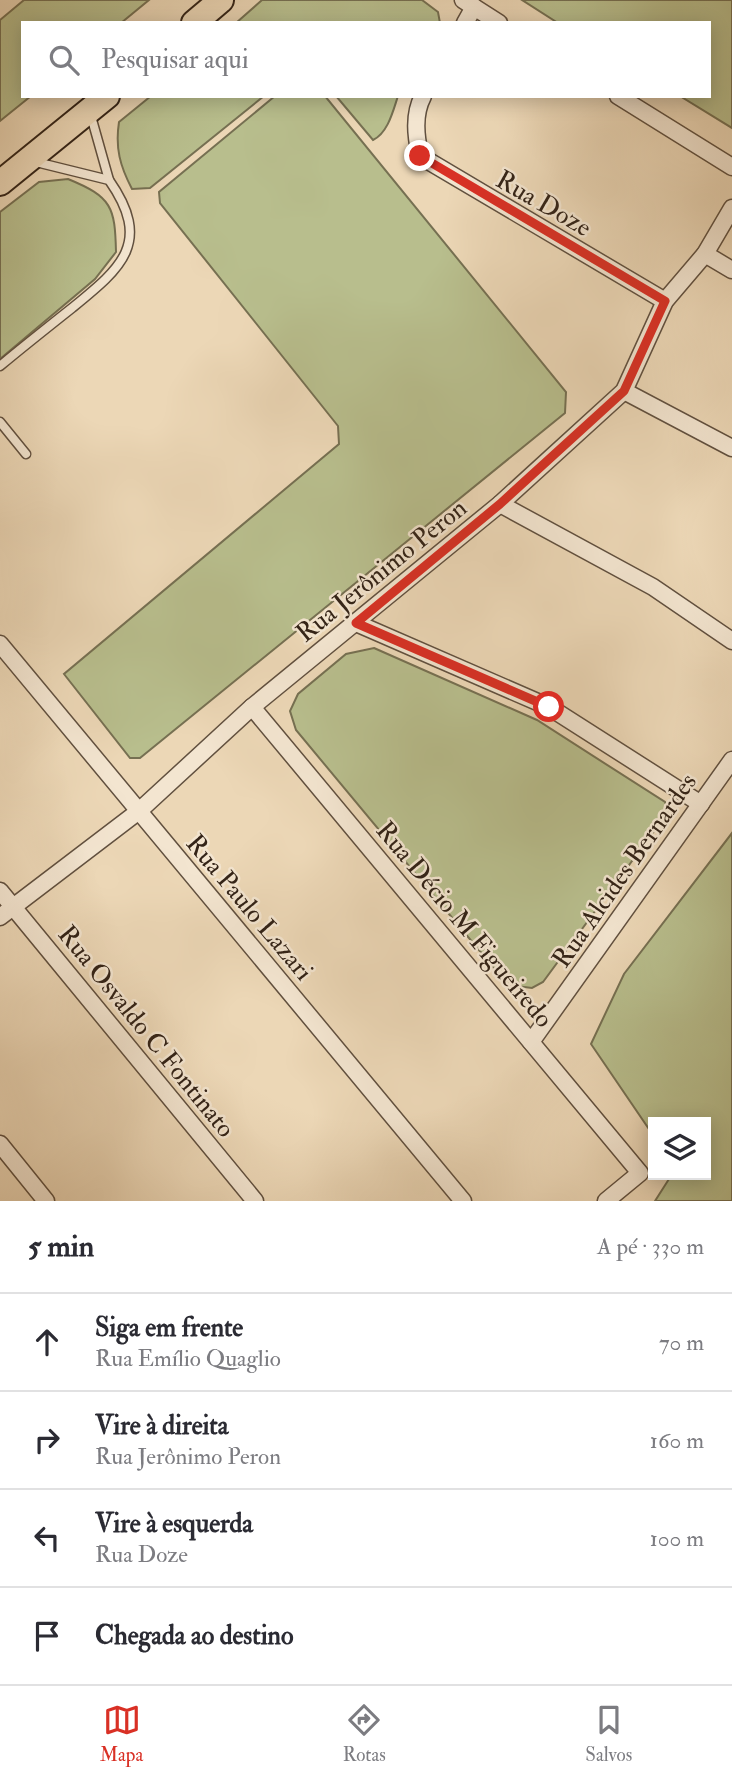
<!DOCTYPE html>
<html lang="pt">
<meta charset="utf-8">
<style>
:root{--surface:#fff;--page:#f7f7f7;--text:#2b2b33;--muted:#7c7c81;--line:#e1e1e2;--accent:#d93025}
body{margin:0;font-family:"IM FELL Double Pica",serif;background:var(--page);color:var(--text)}
.controls{position:absolute;right:21px;bottom:21px;display:grid;overflow:hidden;border-radius:0px;box-shadow:0 4px 18px #0003}
.controls button{width:63px;height:63px;display:grid;place-items:center;padding:0;border:0;border-bottom:2px solid var(--line);background:var(--surface);color:var(--text);font:35px sans-serif}
.stop{position:absolute;width:21px;height:21px;margin:-16px;border:5px solid #d93025;border-radius:50%;background:#fff}
.stop.end{background:#d93025;border-color:#fff;box-shadow:0 2px 7px #0008}
.list{margin:0;padding:0;list-style:none}
h2{display:flex;justify-content:space-between;align-items:center;height:91px;margin:0;padding:0 28px;font-size:30px}
h2 small{font-size:23px;font-weight:400;color:var(--muted)}
.list li{display:grid;grid-template-columns:46px 1fr auto;gap:21px;align-items:center;box-sizing:border-box;height:98px;padding:0 28px;border-top:2px solid var(--line)}
.list b{display:block;font-size:26px;white-space:nowrap}
.list p{margin:0;font-size:23px;white-space:nowrap;color:var(--muted)}
.list em{font-size:23px;font-style:normal;color:var(--muted)}
.icon{flex:none;width:38px;height:38px;fill:none;stroke:currentColor;stroke-width:2;stroke-linecap:round;stroke-linejoin:round}
.map{position:relative;flex:none;width:732px;height:1201px;overflow:hidden}
.search{position:absolute;background:var(--surface);box-shadow:0 4px 18px #0003;left:21px;right:21px;top:21px;height:77px;display:flex;align-items:center;gap:18px;box-sizing:border-box;padding:0 24px;border-radius:0px;color:var(--muted);font-size:26px}
.sheet{height:483px;background:var(--surface)}
nav{display:flex;justify-content:space-around;align-items:center;box-sizing:border-box;height:98px;border-top:2px solid var(--line);background:var(--surface);font-size:19px;color:var(--muted)}
nav a{display:grid;justify-items:center;gap:4px}
nav .on{color:var(--accent)}
.map>svg:first-child{display:block}
.green{fill:#b8be8d;stroke:#767052;stroke-width:2}
.lines{fill:none;stroke-linecap:round;stroke-linejoin:round}
.lane-casing{stroke:#61503f;stroke-width:11}
.street-casing{stroke:#61503f;stroke-width:19}
.primary-casing{stroke:#332317;stroke-width:28}
.lane{stroke:#f3e5d0;stroke-width:8}
.street{stroke:#f3e5d0;stroke-width:16}
.primary{stroke:#ecd7b6;stroke-width:24}
.route{stroke:#d93025;stroke-width:9}
.labels{text-anchor:middle;stroke-width:5;stroke-linejoin:round;paint-order:stroke}
.street-label{font-size:26px;fill:#332317;stroke:#f3e5d0}
</style>
<div class="map">
<svg width="732" height="1201" viewBox="0 0 732 1201">
<rect width="100%" height="100%" fill="#ecd7b6"/>
<filter id="stains"><feTurbulence type="fractalNoise" baseFrequency=".00286" numOctaves="4"/><feColorMatrix values="0 0 0 0 .2 0 0 0 0 .09 0 0 0 0 .02 0 0 0 .5 -.17"/></filter>
<radialGradient id="worn" r=".72"><stop offset=".6" stop-color="#630" stop-opacity="0"/><stop offset="1" stop-color="#630" stop-opacity=".3"/></radialGradient>
<!-- green -->
<g class="green">
<polygon points="24,0 149,0 121,23 23,23 23,96 31,96 0,121 0,20"/>
<polygon points="262,0 422,0 438,12 440,23 236,23"/>
<polygon points="522,0 732,0 732,128 680,96 709,96 709,23 558,23"/>
<path d="M 151,96 L 264,96 L 150,188 L 132,189 C 120,166 115,148 119,122 Z"/>
<polygon points="275,96 325,96 566,392 565,413 140,758 130,758 64,674 339,444 338,426 160,203 159,192"/>
<path d="M 336,96 L 398,96 C 393,111 388,133 373,140 Z"/>
<path d="M 68,179 C 112,197 115,207 116,252 L 95,279 L 0,359 L 0,212 L 39,182 Z"/>
<polygon points="374,648 537,720 665,802 668,812 543,982 532,988 508,985 296,730 290,711 298,694 346,654"/>
<polygon points="732,833 732,1201 655,1201 669,1179 667,1175 706,1175 706,1122 653,1122 653,1135 591,1044 624,974"/>
</g>
<g class="lines">
<defs>
<g id="lane">
<polyline points="91,116 109,180"/>
<path d="M 0,366 C 24,346 48,327 72,308 C 121,268 153,243 109,180 L 36,162"/>
<polyline points="0,422 26,454"/>
</g>
<g id="street">
<polyline points="463,0 499,23"/>
<polyline points="465,23 474,7"/>
<path d="M 423,96 C 413,115 416,136 420,156 L 665,301"/>
<polyline points="618,96 732,167"/>
<polyline points="705,254 732,270"/>
<polyline points="624,391 732,448"/>
<polyline points="500,504 653,587 732,641"/>
<polyline points="356,623 549,707 701,804"/>
<polyline points="0,644 463,1201"/>
<polyline points="252,707 640,1173 606,1201"/>
<polyline points="0,891 255,1201"/>
<polyline points="0,917 139,811 252,707 500,504 624,391 665,301 705,254 732,208"/>
<polyline points="531,1042 732,760"/>
<polyline points="0,1144 46,1201"/>
</g>
<g id="primary">
<polyline points="194,23 221,0"/>
<polyline points="0,183 107,96"/>
</g>
</defs>
<!-- lane casing -->
<use href="#lane" class="lane-casing"/>
<!-- street casing -->
<use href="#street" class="street-casing"/>
<!-- primary casing -->
<use href="#primary" class="primary-casing"/>
<!-- lane -->
<use href="#lane" class="lane"/>
<!-- street -->
<use href="#street" class="street"/>
<!-- primary -->
<use href="#primary" class="primary"/>
</g>
<g class="lines">
<!-- route -->
<polyline class="route" points="420,156 665,301 624,391 500,504 356,623 549,707"/>
</g>
<g class="labels">
<!-- street labels -->
<g class="street-label">
<text transform="translate(544 203) rotate(30)" y="9">Rua Doze</text>
<text transform="translate(381 570) rotate(-39)" y="9">Rua Jerônimo Peron</text>
<text transform="translate(624 870) rotate(-55)" y="9">Rua Alcides Bernardes</text>
<text transform="translate(250 907) rotate(50)" y="9">Rua Paulo Lazari</text>
<text transform="translate(465 924) rotate(50)" y="9">Rua Décio M Figueiredo</text>
<text transform="translate(147 1031) rotate(51)" y="9">Rua Osvaldo C Fontinato</text>
</g>
</g>
<rect width="100%" height="100%" filter="url(#stains)"/>
<rect width="100%" height="100%" fill="url(#worn)"/>
</svg>
<div class="controls">
<button><svg class="icon" aria-label="layers" viewBox="0 0 24 24"><path d="M12 4l9 5-9 5-9-5zM3 14l9 5 9-5"/></svg></button>
</div>
<div class="stop" style="left:549px;top:707px"></div>
<div class="stop end" style="left:420px;top:156px"></div>
<div class="search"><svg class="icon" aria-label="search" viewBox="0 0 24 24"><circle cx="10" cy="10" r="6"/><path d="M15 15l6 6"/></svg>Pesquisar aqui</div>
</div>
<section class="sheet">
<h2>5 min<small>A pé · 330 m</small></h2>
<ul class="list">
<li><svg class="icon" aria-label="ahead" viewBox="0 0 24 24"><path d="M12 20V5M6 11l6-6 6 6"/></svg><div><b>Siga em frente</b><p>Rua Emílio Quaglio</p></div><em>70 m</em></li>
<li><svg class="icon" aria-label="right" viewBox="0 0 24 24"><path d="M7 20v-9h11M14 6l5 5-5 5"/></svg><div><b>Vire à direita</b><p>Rua Jerônimo Peron</p></div><em>160 m</em></li>
<li><svg class="icon" aria-label="left" viewBox="0 0 24 24"><path d="M17 20v-9H6M10 6l-5 5 5 5"/></svg><div><b>Vire à esquerda</b><p>Rua Doze</p></div><em>100 m</em></li>
<li><svg class="icon" aria-label="arrive" viewBox="0 0 24 24"><path d="M6 21V4h12l-3 4 3 4H6"/></svg><div><b>Chegada ao destino</b></div></li>
</ul>
</section>
<nav>
<a class="on"><svg class="icon" aria-label="map" viewBox="0 0 24 24"><path d="M3 6l6-2 6 2 6-2v14l-6 2-6-2-6 2zM9 4v14M15 6v14"/></svg>Mapa</a>
<a><svg class="icon" aria-label="directions" viewBox="0 0 24 24"><path d="M12 3l9 9-9 9-9-9zM9 14v-3h6M13 9l2 2-2 2"/></svg>Rotas</a>
<a><svg class="icon" aria-label="saved" viewBox="0 0 24 24"><path d="M7 4h10v16l-5-4-5 4z"/></svg>Salvos</a>
</nav>
